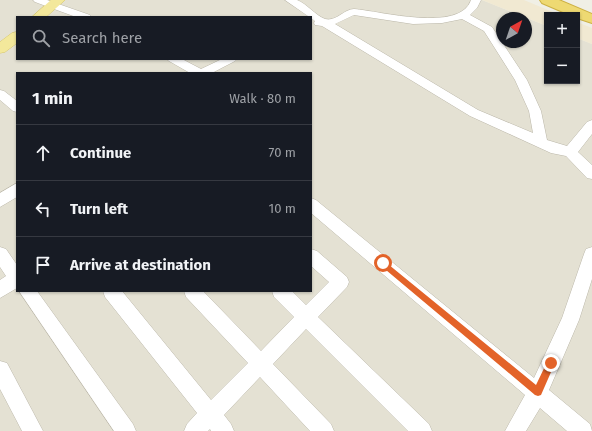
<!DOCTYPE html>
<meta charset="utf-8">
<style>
:root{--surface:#171b24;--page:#242831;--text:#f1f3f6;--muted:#9ea1a6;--line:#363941}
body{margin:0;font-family:"Fira Sans",sans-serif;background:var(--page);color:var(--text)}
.controls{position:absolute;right:12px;top:12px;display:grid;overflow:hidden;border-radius:0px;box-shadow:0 1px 3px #0004}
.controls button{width:36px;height:36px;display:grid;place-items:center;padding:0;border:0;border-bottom:1px solid var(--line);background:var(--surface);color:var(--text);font:20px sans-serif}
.compass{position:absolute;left:496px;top:12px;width:36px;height:36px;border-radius:50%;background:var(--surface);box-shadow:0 1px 3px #0004;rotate:40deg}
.stop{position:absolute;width:12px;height:12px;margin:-9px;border:3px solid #e36329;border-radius:50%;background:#fff}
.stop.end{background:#e36329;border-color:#fff;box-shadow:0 1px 4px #0008}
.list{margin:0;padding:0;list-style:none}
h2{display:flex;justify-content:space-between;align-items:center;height:52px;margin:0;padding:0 16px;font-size:17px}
h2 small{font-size:13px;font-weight:400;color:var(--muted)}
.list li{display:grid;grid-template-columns:26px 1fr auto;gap:12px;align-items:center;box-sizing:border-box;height:56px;padding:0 16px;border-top:1px solid var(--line)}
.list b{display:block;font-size:15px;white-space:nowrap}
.list em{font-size:13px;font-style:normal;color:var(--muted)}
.icon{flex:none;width:22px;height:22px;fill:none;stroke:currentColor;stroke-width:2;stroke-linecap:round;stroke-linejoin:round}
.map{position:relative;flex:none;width:592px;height:431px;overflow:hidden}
.search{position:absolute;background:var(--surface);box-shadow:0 1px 3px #0004;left:16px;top:16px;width:296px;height:44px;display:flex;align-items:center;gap:10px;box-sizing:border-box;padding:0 14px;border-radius:0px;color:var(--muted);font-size:15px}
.panel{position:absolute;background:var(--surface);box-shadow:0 1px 3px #0004;left:16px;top:72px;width:296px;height:220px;border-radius:0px}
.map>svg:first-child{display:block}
.residential{fill:#e4e1d3;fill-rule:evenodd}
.commercial{fill:#f1e9d2}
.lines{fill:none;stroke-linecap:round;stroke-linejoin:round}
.minor-casing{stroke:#bbb7a9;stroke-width:1}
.major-casing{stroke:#d6c76d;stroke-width:1}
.highway-casing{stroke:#ccb043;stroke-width:2}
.minor{fill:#fff;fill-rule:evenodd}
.major{fill:#f3e89b;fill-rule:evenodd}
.highway{fill:#eed972;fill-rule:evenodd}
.route{fill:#e36329}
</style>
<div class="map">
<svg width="592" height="431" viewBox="0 0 592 431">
<rect width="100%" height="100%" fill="#f0efe5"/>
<!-- residential -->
<path class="residential" d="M 0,0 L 482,0 L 547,26 L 547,81 L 577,81 L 577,38 L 592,44 L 592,431 L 0,431 ZM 17,17 L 311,17 L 311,59 L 17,59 ZM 502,18 L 526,18 L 526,42 L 502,42 ZM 17,73 L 311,73 L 311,291 L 17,291 Z"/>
<!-- commercial -->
<g class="commercial">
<polygon points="482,0 524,0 560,15 547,15 547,26"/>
<polygon points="577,22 592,28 592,44 577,38"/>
</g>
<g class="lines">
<defs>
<g id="minor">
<polygon points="33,0 47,0 90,15 91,17 76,17 35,2"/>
<path d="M 285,0 C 289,0 294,0 297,0 C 307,4 315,15 325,19 C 336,22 344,9 354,9 C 380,11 460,33 471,0 L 481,0 L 477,8 L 470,15 L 492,27 L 527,80 L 541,111 L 547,140 L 567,146 L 587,122 L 592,120 L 592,134 L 578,152 L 592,165 L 592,179 L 587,178 L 566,156 L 551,153 L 470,116 L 322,26 L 315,25 L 314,23 L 315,21 ZM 354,15 L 413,24 L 442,23 L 462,19 L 484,31 L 515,80 L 529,111 L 533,133 L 478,110 L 335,24 Z"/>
<polygon points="167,59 182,59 201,69 222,59 237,59 235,61 212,73 190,73 169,61"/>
<polygon points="0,90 4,91 17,101 17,112 13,111 0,100"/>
<polygon points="17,183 17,197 0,207 0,193"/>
<polygon points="311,198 316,200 534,378 562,318 584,254 586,249 592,247 592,279 579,320 549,390 590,424 592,431 567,431 540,408 526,431 505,431 525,395 311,213"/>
<polygon points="0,247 6,249 17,265 17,288 0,298 0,280 6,276 0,267"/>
<polygon points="311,249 317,251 347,277 349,282 347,287 318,317 429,424 432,431 408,431 306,329 273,364 331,424 334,431 310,431 260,377 224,415 231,424 234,431 211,431 210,429 208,431 184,431 187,424 197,413 105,297 103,291 122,291 211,400 248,363 186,297 184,291 203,291 261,351 294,317 274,297 272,291 292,291 306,305 329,282 311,266"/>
<polygon points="19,291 37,291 133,424 136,431 114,431"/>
<polygon points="0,361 7,363 43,431 22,431 0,389"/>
</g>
<g id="major">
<polygon points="51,0 65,0 46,17 32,17"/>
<polygon points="17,32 17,43 5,52 0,53 0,42 12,33"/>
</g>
<polygon id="highway" points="540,0 559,0 592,14 592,23 577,18 577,15 570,15 542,3"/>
</defs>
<!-- minor casing -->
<use href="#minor" class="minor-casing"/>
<!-- major casing -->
<use href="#major" class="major-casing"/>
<!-- highway casing -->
<use href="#highway" class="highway-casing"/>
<!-- minor -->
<use href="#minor" class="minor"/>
<!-- major -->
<use href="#major" class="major"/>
<!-- highway -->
<use href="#highway" class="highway"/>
</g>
<!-- route -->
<polygon class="route" points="383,260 536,385 548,360 554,360 555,363 541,395 538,396 535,395 380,265 380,261"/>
</svg>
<div class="controls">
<button>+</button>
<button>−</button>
</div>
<svg class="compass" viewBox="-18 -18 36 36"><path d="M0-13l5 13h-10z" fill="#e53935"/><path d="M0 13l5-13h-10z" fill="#9ea1a6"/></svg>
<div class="stop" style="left:383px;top:263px"></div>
<div class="stop end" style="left:551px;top:363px"></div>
<div class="search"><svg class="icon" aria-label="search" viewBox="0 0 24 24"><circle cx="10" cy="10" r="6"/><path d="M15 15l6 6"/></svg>Search here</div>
<section class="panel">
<h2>1 min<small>Walk · 80 m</small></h2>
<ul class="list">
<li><svg class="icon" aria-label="ahead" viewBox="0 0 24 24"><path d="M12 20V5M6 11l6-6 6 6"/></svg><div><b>Continue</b></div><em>70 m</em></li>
<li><svg class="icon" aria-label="left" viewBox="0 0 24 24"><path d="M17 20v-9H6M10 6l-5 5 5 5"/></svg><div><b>Turn left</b></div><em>10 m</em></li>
<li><svg class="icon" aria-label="arrive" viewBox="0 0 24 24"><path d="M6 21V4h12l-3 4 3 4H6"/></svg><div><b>Arrive at destination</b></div></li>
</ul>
</section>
</div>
